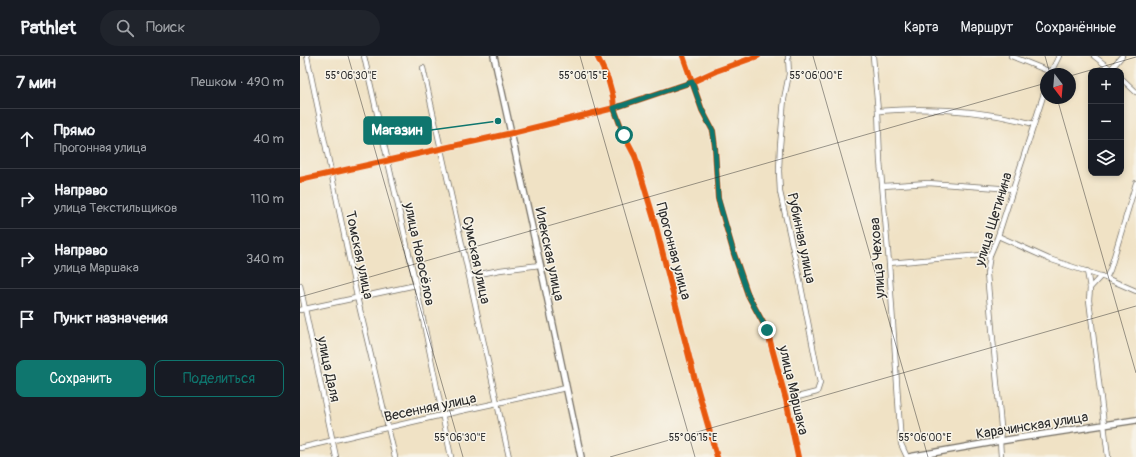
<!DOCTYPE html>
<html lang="ru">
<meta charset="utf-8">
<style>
:root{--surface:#171b24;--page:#20242c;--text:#f1f3f6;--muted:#9ea1a6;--line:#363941;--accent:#0f766e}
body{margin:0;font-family:Pangolin,sans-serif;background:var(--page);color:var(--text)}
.controls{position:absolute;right:12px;top:12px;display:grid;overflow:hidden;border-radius:8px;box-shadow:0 2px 6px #0003}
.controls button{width:36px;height:36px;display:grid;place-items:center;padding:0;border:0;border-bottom:1px solid var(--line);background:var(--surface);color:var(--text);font:20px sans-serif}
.compass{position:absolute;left:740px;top:12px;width:36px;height:36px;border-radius:50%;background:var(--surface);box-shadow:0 2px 6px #0003;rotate:164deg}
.stop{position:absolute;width:12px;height:12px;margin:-9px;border:3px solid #0f766e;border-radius:50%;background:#fff}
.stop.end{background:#0f766e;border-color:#fff;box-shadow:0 1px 4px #0008}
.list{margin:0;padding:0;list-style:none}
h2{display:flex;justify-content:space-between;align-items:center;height:52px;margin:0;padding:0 16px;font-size:17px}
h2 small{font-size:13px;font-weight:400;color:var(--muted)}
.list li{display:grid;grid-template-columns:26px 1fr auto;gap:12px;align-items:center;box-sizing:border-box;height:60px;padding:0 16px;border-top:1px solid var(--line)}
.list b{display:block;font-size:15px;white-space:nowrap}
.list p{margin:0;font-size:13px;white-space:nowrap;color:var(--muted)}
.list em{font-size:13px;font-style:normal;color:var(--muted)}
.actions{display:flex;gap:8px;padding:12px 16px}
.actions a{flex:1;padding:9px 0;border:1px solid var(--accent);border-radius:8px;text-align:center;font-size:14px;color:var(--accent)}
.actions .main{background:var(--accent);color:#fff}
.icon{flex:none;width:22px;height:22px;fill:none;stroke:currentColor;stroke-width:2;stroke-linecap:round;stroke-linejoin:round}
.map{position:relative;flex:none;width:836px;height:401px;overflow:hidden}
header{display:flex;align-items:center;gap:24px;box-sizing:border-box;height:56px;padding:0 20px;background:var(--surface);border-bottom:1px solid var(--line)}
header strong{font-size:19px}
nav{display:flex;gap:22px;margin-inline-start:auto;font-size:14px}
.search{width:280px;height:36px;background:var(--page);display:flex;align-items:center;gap:10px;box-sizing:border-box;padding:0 14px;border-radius:22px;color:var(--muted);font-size:15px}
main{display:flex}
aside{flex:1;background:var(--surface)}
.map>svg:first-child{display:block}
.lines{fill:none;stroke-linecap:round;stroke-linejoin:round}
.minor-casing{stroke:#706b61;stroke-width:6}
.tertiary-casing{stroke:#706b61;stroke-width:8}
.minor{stroke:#fff;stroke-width:4.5}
.tertiary{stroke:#fff;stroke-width:5.5}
.cycleway-casing{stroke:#f7f3e8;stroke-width:8}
.cycleway{stroke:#e8590c;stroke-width:6}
.route{stroke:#0f766e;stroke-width:5}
.ticks{fill:none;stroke:#2b2b2b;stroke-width:1;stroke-opacity:0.45}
.labels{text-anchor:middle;stroke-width:3;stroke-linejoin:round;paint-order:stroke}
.street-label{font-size:14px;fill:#2b2b2b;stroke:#f7f3e8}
.ticks-label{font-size:10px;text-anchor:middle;fill:#2b2b2b;stroke:#f7f3e8;stroke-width:3;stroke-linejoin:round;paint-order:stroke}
.leader{fill:none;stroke:#0f766e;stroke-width:1.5}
.callout-dot{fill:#0f766e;stroke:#f7f3e8;stroke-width:1.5}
.callout{fill:#0f766e;stroke:#0f766e;stroke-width:1.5}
.callout-label{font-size:15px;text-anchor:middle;font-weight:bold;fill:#fff}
</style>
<header>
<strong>Pathlet</strong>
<div class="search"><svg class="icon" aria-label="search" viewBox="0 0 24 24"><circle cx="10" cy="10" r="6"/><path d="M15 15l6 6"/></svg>Поиск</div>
<nav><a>Карта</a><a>Маршрут</a><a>Сохранённые</a></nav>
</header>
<main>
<aside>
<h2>7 мин<small>Пешком · 490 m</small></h2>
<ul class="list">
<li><svg class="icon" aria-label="ahead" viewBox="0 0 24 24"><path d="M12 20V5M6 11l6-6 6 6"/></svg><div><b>Прямо</b><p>Прогонная улица</p></div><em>40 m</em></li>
<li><svg class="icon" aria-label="right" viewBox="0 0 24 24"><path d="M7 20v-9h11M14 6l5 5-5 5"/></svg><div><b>Направо</b><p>улица Текстильщиков</p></div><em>110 m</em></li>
<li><svg class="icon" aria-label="right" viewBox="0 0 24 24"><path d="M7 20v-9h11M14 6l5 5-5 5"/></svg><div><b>Направо</b><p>улица Маршака</p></div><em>340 m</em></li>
<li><svg class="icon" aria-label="arrive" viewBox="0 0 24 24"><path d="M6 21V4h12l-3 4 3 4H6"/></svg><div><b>Пункт назначения</b></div></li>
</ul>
<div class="actions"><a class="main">Сохранить</a><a>Поделиться</a></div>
</aside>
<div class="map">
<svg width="836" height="401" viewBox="0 0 836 401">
<rect width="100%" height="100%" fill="#f7f3e8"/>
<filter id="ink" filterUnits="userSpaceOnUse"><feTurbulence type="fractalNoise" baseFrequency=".025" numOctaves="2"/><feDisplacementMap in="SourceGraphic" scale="8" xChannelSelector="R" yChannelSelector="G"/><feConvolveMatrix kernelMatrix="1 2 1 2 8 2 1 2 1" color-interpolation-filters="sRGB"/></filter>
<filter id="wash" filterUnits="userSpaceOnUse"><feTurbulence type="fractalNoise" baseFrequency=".012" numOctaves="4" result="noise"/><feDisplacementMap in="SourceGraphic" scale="16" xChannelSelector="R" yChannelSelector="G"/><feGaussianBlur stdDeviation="0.9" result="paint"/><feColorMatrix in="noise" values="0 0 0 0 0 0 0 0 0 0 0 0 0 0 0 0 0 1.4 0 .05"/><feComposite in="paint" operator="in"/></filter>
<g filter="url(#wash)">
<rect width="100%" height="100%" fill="#f0e2c5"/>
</g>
<g filter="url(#ink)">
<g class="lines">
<defs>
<g id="minor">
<polyline points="7,0 57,241 95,401"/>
<polyline points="64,0 116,229 151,401"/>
<polyline points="297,0 308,23 313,41 314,52 324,79 335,100 354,163 395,324 417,401"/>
<polyline points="383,0 402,54 413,75 415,91 418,143 434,198 448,239 467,274 486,344 498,401"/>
<polyline points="573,0 578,55 580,105 589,207 601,388 607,401"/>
<polyline points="711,0 751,16"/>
<polyline points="794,0 813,15"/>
<polyline points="123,12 209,401"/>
<polyline points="811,13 822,0"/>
<polyline points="750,18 759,0"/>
<polyline points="821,22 836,36"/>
<path d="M 578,55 C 630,51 683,54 734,68"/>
<polyline points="0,124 212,77 314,52 392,26 416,15 458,0"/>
<polyline points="583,130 628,127 713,133"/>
<polyline points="698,180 749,203 806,222 836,235"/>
<polyline points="589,207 682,199 690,199"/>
<polyline points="787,215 790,232"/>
<polyline points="170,220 200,214 240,209"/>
<polyline points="801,220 790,232 789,244 808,401"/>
<polyline points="806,222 810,214 836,127"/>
<polyline points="0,229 36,401"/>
<polyline points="0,254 116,229"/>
<polyline points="486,344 517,336 520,327 498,215 480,136 479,115 480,90 484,43 489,18 488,0"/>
<polyline points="0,392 142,359 266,332"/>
<polyline points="701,401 700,385 701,371 687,218 690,199 698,180 746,31"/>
</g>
<g id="tertiary">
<polyline points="194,0 244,226 281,401"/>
<polyline points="609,401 700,385 836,364"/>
</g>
</defs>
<!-- minor casing -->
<use href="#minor" class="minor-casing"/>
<!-- tertiary casing -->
<use href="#tertiary" class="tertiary-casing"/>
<!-- minor -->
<use href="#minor" class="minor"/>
<!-- tertiary -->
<use href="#tertiary" class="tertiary"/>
<defs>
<g id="cycleway">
<polyline points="297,0 308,23 313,41 314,52 324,79 335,100 354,163 395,324 417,401"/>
<polyline points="383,0 402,54 413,75 415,91 418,143 434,198 448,239 467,274 486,344 498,401"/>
<polyline points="0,124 212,77 314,52 392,26 416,15 458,0"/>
</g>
</defs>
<!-- cycleway casing -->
<use href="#cycleway" class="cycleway-casing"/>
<!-- cycleway -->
<use href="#cycleway" class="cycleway"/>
</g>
</g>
<g class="lines" filter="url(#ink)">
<!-- route -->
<polyline class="route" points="324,79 314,52 392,26 402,54 413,75 415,91 418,142 434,198 448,239 467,274"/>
</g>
<!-- ticks -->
<path class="ticks" d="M 48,0 L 163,401M 280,0 L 395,401M 513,0 L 628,401M 745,0 L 750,18M 770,20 L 836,1M 757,42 L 836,317M 0,241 L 746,27M 310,401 L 836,250"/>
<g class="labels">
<!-- street labels -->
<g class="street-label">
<text transform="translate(693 163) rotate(-73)" y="5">улица Щетинина</text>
<text transform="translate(502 182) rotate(78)" y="5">Рубинная улица</text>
<text transform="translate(374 195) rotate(75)" y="5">Прогонная улица</text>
<text transform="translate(120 198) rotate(78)" y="5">улица Новосёлов</text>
<text transform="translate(250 198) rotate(78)" y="5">Илекская улица</text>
<text transform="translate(60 199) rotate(78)" y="5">Томская улица</text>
<text transform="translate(577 202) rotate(-94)" y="5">улица Чехова</text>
<text transform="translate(177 204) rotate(78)" y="5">Сумская улица</text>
<text transform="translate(29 313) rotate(78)" y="5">улица Даля</text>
<text transform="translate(494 334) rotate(77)" y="5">улица Маршака</text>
<text transform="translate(130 351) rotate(-12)" y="5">Весенняя улица</text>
<text transform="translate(732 369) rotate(-9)" y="5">Карачинская улица</text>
</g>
</g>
<g class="ticks-label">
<text x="51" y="23">55°06'30"E</text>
<text x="283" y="23">55°06'15"E</text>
<text x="516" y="23">55°06'00"E</text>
<text x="160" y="385">55°06'30"E</text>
<text x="393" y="385">55°06'15"E</text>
<text x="625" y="385">55°06'00"E</text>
</g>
<!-- callouts -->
<path class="leader" d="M198 65L131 74"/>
<circle class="callout-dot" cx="198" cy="65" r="4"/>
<rect class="callout" x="64" y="61" width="67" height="27" rx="4"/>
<g class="callout-label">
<text x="97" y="79">Магазин</text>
</g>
</svg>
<div class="controls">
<button>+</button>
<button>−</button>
<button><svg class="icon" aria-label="layers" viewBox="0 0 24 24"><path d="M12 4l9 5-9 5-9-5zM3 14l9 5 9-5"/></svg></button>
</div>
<svg class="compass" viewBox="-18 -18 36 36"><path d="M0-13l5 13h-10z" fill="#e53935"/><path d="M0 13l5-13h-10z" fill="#9ea1a6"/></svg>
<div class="stop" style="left:324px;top:79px"></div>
<div class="stop end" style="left:467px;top:274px"></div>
</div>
</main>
